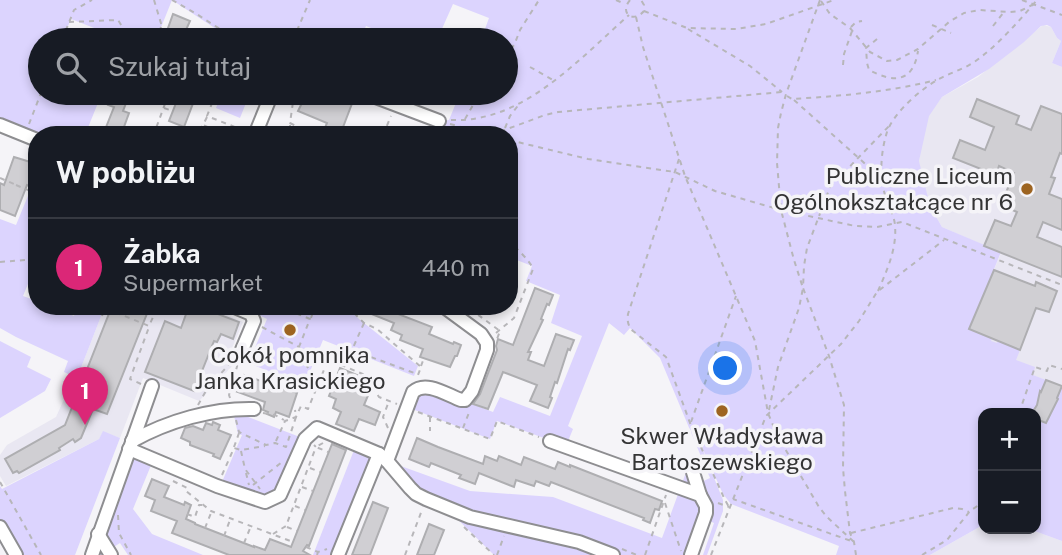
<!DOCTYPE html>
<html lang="pl">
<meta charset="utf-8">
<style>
:root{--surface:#171b24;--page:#20242c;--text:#f1f3f6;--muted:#9ea1a6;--line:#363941;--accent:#db2777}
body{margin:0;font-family:"Public Sans",sans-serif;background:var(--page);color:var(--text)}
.controls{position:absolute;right:21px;bottom:21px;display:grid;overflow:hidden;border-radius:14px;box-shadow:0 4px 10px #0003}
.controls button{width:63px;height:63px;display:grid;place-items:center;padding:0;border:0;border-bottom:2px solid var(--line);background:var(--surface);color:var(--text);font:35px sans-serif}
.you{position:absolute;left:726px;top:369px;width:24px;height:24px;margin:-18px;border:5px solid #fff;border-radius:50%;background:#1a73e8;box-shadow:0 0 0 10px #1a73e833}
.badge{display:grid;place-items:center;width:46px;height:46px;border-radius:50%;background:var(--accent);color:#fff;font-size:23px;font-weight:700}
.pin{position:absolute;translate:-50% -58px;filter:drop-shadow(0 2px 4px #0008)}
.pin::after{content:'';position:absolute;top:37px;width:24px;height:21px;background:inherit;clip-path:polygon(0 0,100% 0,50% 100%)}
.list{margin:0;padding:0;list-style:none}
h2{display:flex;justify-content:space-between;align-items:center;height:91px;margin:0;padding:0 28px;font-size:30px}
h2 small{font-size:23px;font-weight:400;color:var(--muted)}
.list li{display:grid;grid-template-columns:46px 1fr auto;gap:21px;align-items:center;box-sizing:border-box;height:98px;padding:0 28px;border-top:2px solid var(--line)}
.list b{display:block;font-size:26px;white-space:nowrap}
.list p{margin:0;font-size:23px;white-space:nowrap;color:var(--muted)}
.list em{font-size:23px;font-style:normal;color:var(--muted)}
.icon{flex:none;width:38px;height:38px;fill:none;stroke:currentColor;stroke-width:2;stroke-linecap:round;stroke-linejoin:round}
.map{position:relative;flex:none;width:1062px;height:555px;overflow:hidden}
.search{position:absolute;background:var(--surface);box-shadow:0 4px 10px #0003;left:28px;top:28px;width:490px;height:77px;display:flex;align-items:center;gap:18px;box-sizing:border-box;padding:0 24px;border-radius:38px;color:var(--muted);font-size:26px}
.panel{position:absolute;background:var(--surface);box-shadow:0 4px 10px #0003;left:28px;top:126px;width:490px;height:189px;border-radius:28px}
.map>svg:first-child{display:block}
.built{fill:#e9e7f2}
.green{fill:#dcd4fe}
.building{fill:#d0cfd3;stroke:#aeaeb1;stroke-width:2}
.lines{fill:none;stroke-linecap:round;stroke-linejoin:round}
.minor-casing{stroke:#8e8e91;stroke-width:16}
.path{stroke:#b7b6b9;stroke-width:2;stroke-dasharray:5 5;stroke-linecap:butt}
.minor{stroke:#fff;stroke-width:12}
.poi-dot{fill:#9d6421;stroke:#f5f4f8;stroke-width:2.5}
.labels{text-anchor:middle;stroke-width:7;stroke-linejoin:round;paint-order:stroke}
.poi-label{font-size:23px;fill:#343435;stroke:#f5f4f8}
</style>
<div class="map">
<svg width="1062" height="555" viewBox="0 0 1062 555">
<rect width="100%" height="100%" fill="#f5f4f8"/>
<!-- built -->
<g class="built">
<polygon points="1043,25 1051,27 1057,38 1061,41 1052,63 1062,67 1062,386 1013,368 997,344 990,341 991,338 969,330 1001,253 942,227 930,206 923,191 919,161 925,124 929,114 942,97 978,77"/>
<polygon points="105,306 206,306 243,322 232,348 241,352 239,359 199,401 143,378 120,438 103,432 99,439 6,486 0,476 0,455 7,445 56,417 74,377 77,378"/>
<polygon points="983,525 983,529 1029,529 1062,541 1062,555 930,555"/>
</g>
<!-- green -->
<g class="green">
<polygon points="0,0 1062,0 1062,67 1052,63 1061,41 1057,38 1051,27 1047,25 1041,26 1024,42 989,69 942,97 929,116 919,161 930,206 942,227 1001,252 970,329 992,338 991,341 997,343 998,340 1020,350 1016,360 1035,367 1033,375 1062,386 1062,541 1029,529 1036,529 1036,413 983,413 983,525 930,555 836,555 839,546 731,504 723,494 700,443 723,500 723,511 707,555 703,555 714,523 701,517 687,555 494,555 445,507 423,498 387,461 470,491 553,497 662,538 688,467 697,484 710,478 660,358 630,328 624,335 609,323 568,426 573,429 566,446 497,421 490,439 407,407 413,392 431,388 493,412 500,397 550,416 582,336 551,323 560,295 526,281 532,266 509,257 509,135 428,135 434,119 439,121 449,120 460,93 506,93 506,40 481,40 489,18 453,4 437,40 402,40 366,26 360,40 334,40 309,30 304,40 233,40 172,0 156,40 125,40 71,19 62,40 40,40 40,93 102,93 85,135 37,135 0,125"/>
<polygon points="222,93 250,93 240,118 216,108"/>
<polygon points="30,191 37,199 37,262 23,296 37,301 37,306 50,306 74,316 78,306 105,306 77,378 64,372 68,361 16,337 0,328 0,219 16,225"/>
<polygon points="259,306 347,306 359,319 418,366 414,376 323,340 304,386 239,359 241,352 251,357 267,319 255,313"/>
<polygon points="0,341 31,357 27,367 51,379 45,391 0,418"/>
<polygon points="233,411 305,439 280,495 265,502 222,482 242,435 238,434"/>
<polygon points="103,431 120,438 75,555 18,555 0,520 0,486 2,489 99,439"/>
<polygon points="356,445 379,454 338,555 313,555"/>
<polygon points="129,449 154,458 133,509 152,534 203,555 128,555 120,543 109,550 111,555 91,555"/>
</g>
<!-- building -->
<g class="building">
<polygon points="173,14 190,21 185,32 205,40 176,40 178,35 167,31"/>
<polygon points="113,93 130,93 123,111 129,113 121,135 103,135 114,107 108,105"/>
<polygon points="180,93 197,93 184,127 169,121"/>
<polygon points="307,93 356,93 340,135 322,135 327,123 298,111"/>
<polygon points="977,99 1019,116 1016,124 1031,130 1041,106 1062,114 1062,154 1060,153 1051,177 1055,178 1049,194 1062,199 1062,230 1043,222 1037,237 1062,247 1062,277 984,246 995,220 1011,226 1017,212 1001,205 1014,173 999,166 996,175 953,158 960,140 985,150 994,127 970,117"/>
<polygon points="14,157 37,164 37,189 27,185 15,216 0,210 0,183 4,185"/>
<polygon points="994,270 1035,286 1036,282 1057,291 1049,312 1036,308 1020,350 969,329"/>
<polygon points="535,288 553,295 549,305 547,304 541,319 543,320 528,352 531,352 528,360 544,366 556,334 574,340 570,350 568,349 557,383 555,382 550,397 552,398 548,408 530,401 537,385 503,372 488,409 473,404 480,394 497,350 496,346 498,339 513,345"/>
<polygon points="112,306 150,306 107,414 93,409 81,438 75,442 73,439 59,448 60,450 19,473 17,471 13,473 5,459 65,425"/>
<polygon points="189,306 197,306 239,322 233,339 221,334 217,342 214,341 194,391 145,372 165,321 181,328"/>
<polygon points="352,306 401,306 398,314 432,327 429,334 453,344 454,342 461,345 457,356 455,356 450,367 420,357 423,349 400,340 402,335 391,330 394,323"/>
<polygon points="340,368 357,375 353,387 369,393 364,405 380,412 375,425 359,419 354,431 336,424 341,412 333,408 336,399 329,396"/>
<polygon points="244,375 289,391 290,390 297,393 289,417 276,412 274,417 267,414 268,412 263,410 265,402 235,391 240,377 242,378"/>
<polygon points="1046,380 1062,386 1057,398 1058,399 1046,423 1036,419 1036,413 1032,413 1037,405 1040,391 1041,392"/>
<polygon points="213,422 220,425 218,430 231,435 220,459 213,456 214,454 190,445 190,442 181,438 185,428 193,426 203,430 206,423 212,425"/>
<polygon points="417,438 438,447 483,464 485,456 497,461 499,456 521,465 524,457 555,469 558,462 570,467 570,465 662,501 659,510 655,509 650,523 643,520 644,518 551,482 549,486 536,481 534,486 516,480 514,487 479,473 475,484 459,478 461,475 431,463 429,467 409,459"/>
<polygon points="332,444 346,450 309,546 307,545 303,551 310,555 229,555 172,533 177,521 151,511 155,500 145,496 152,479 169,486 164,497 184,505 185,502 191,505 186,519 195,523 195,524 254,547 254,546 265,550 270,539 291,547"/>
<polygon points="373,502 388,508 370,555 352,555"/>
<polygon points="429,524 444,530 434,555 417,555"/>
</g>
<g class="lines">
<defs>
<g id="minor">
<polyline points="365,93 439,121"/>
<polyline points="0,125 37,140"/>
<polyline points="256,135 257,130 272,93"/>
<polyline points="232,306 251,314 254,321 241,352"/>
<path d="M 132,441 C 168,421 212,408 254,409"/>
<polyline points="550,441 700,495 706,506 706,513 691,555"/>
<polyline points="129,449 217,486 265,502 280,495 305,439 317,428 379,454 387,461 410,488 416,494 426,499 470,517 579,542 613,555"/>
<path d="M 387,461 L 413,392 C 426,380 447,395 461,400 L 465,400 L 472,391 L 487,350 L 487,343 L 481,334 L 443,306"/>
<polyline points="692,469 700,495"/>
<polyline points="0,527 16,555"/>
<polyline points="98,534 111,555"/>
<polyline points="92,555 152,386"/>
<polyline points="338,555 379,454"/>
</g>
</defs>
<!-- minor casing -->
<use href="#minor" class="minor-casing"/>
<!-- path -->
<g class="path">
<polyline points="154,0 166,40"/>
<polyline points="172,0 195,13 237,40"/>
<polyline points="616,0 625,4"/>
<path d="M 630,0 C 619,13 633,24 644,11 L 644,5 L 641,0"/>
<polyline points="1022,0 1062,15"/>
<polyline points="821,1 830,14 850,28 870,52 887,61 897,60 918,49 949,22 964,13 979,10 1010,12 1020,11 1032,5"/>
<polyline points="644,11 687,28 736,29 766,24 834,0"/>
<polyline points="636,17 643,47 685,176 755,341 768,413 777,435 819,507 827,517 854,542 733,499"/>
<polyline points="69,22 118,20 129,38 133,40"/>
<polyline points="932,25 951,33"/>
<polyline points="993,26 1004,12"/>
<polyline points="851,27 856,22 862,21"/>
<polyline points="688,29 750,66 782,92"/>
<path d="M 877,39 L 866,48 L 867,63 L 869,70 C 894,83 913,83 918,51"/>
<polyline points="62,40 74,10 92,0"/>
<polyline points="156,40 161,27"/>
<polyline points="293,40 310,0"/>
<polyline points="506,58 515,43 520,30 539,0"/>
<polyline points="843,65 844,54 852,31"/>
<polyline points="530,67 553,80"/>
<polyline points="216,93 207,116 245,131"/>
<polyline points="292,93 293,102 290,123 314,135"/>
<path d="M 787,96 L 792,99 C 841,96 889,92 936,80"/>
<polyline points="794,100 881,178"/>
<polyline points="164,108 173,111"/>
<polyline points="207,117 203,125 227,135"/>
<polyline points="465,119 480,93"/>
<path d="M 451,120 C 460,120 469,120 478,118 C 536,108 586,53 629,15"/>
<polyline points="29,124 41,93"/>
<polyline points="450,124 491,135"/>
<polyline points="290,125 291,135"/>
<polyline points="505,128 510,116 520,103"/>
<polyline points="429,132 432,135"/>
<polyline points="159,135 155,131 169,93"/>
<polyline points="197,135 202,126"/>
<polyline points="383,135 391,116"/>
<polyline points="445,135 454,132 458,128"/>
<polyline points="491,135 545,115 558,112 782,92"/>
<polyline points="509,140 588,159 675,172 715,191 781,210 855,226 877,227 902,222 1062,285"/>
<path d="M 679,159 L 628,314 C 627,321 628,326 633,331 L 666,357 L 690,423 L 725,500 L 729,507"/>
<polyline points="0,178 14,184"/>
<polyline points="16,185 30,191 37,199"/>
<polyline points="0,262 37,259"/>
<path d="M 878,291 C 887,270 897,249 895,225 C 894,215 888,205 885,195 C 879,175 881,151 887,132 C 894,112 921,89 939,79 C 952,72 965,69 977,60 C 1000,43 1018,22 1037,0"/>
<polyline points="278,306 310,319 299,347 365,375 379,397 397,404"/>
<polyline points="347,306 364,323 377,329 421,367 418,375 421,376"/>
<polyline points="480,306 477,314 500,331 497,339"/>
<polyline points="102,316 105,308 149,326 158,306"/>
<polyline points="311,318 315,306"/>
<polyline points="364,323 352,350 417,374"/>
<polyline points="262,327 299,347 316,387"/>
<path d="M 496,333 L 514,318 L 533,269 C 530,260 516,249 509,240"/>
<polyline points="345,365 352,351"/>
<polyline points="421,366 424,358"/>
<polyline points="141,384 130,379 149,327"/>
<polyline points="230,398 229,395 238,363"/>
<polyline points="198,405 207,389 233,360"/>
<polyline points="769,410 778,367 799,308 803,288 794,260 781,210 777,163 778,128 781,113 786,94 820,0"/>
<polyline points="418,412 490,439 497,421 539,437"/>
<polyline points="263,413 275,415 284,420"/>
<polyline points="1019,413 1035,367 1047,371 1049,365 1062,369"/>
<polyline points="430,417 430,431"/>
<polyline points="236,420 239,432 266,445 275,443 286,447 296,417 295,410"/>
<polyline points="691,422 736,296"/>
<polyline points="388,428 383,417 389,401"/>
<polyline points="463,428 470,410"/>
<polyline points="276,441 285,421 296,417 301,406 308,409 328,360"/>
<polyline points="323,443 316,447 328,452"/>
<polyline points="234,447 239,433"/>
<polyline points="241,451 245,469 260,489"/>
<polyline points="310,468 320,472"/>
<polyline points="246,473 249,485"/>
<polyline points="222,475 234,448 241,450 265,446"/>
<polyline points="173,481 187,488 186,491 211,511 293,542"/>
<polyline points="0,482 41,555"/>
<polyline points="253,485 282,462"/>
<polyline points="302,487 313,491"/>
<polyline points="665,503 681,551"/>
<polyline points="718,503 729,507"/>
<polyline points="295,506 305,510"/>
<polyline points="187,514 195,517 199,505 202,505"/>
<polyline points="118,515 119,533 131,555"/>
<polyline points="287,527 297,531"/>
<polyline points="464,527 494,555"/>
<polyline points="205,528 211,513"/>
<polyline points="851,533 953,508 962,509 969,512"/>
<polyline points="273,534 286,526 316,447 314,445"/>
<polyline points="224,536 230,520"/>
<polyline points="244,543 251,526"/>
<polyline points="306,547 318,552"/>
<polyline points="622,549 637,555"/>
<polyline points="317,555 318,552 327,549"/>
<polyline points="405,555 422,510"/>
<polyline points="497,555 504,536"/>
<polyline points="645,555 666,495"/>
<polyline points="711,555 766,416 841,344 859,321 877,292 944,240"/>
<polyline points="856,555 854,542 850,533 845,491 843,468 844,405 829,356 803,288 804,266 807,248 830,187 891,124"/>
<polyline points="922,555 947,540 970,511 983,502"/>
</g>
<!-- minor -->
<use href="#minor" class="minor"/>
</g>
<!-- markers -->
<g class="poi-dot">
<circle cx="1027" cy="189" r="7"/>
<circle cx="290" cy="330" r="7"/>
<circle cx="722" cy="411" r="7"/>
</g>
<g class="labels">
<!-- poi labels -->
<g class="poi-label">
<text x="1013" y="184" text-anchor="end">Publiczne Liceum<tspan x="1013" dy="26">Ogólnokształcące nr 6</tspan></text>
<text x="290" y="363">Cokół pomnika<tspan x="290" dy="26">Janka Krasickiego</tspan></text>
<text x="722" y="444">Skwer Władysława<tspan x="722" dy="26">Bartoszewskiego</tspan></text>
</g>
</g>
</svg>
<div class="controls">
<button>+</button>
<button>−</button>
</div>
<div class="you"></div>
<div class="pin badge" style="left:85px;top:425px">1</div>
<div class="search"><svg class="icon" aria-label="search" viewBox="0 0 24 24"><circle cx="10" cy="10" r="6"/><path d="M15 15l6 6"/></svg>Szukaj tutaj</div>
<section class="panel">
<h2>W pobliżu<small></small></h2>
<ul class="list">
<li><span class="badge">1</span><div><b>Żabka</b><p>Supermarket</p></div><em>440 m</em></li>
</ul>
</section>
</div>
